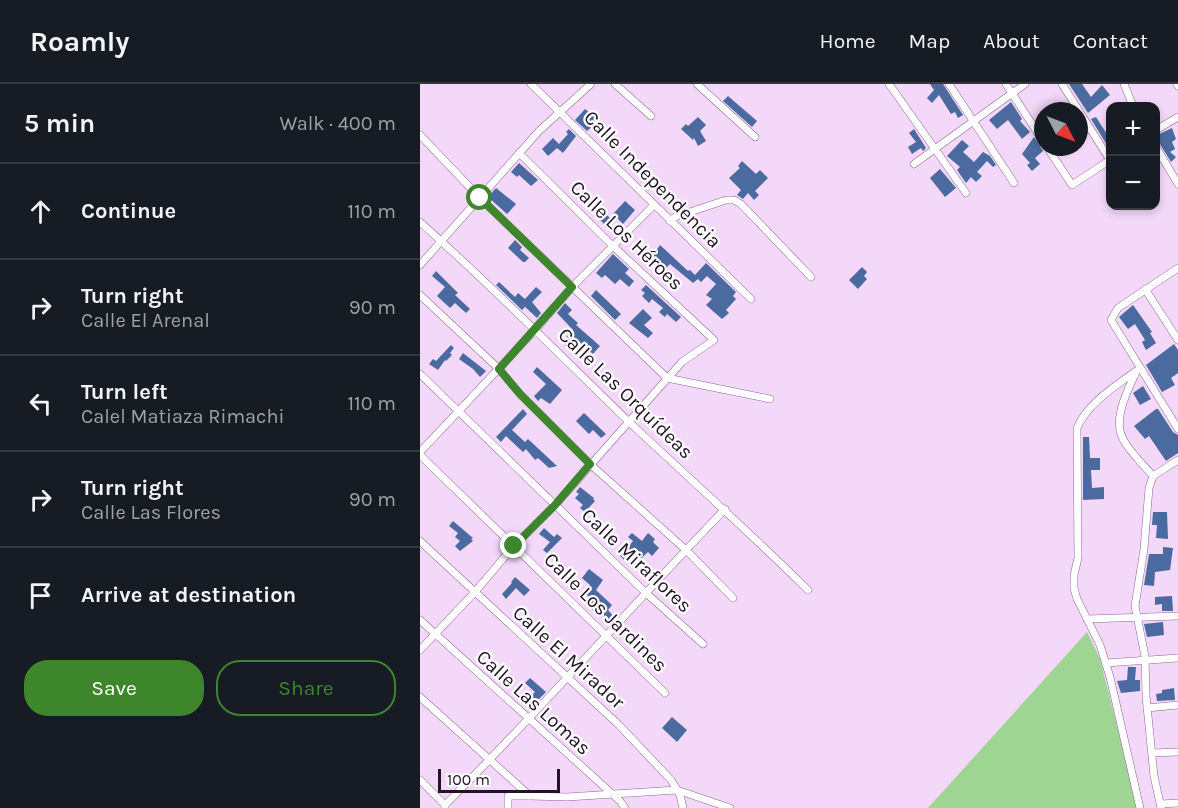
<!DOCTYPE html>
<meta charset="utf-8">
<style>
:root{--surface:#171b24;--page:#242831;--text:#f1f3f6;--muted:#9ea1a6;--line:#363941;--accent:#3e862c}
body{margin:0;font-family:Karla,sans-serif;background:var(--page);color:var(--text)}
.controls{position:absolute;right:18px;top:18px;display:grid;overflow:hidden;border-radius:12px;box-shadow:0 3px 9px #0003}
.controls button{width:54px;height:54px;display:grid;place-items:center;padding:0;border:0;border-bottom:2px solid var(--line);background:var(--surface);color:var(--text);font:30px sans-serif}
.compass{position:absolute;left:614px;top:18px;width:54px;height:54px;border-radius:50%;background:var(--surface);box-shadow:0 3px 9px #0003;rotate:132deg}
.scale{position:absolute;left:18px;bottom:15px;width:122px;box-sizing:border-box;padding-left:6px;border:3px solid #241328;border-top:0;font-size:16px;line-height:21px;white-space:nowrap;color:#241328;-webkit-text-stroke:4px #fff;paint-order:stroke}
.stop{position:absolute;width:18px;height:18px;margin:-14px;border:4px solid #3e862c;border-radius:50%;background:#fff}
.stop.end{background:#3e862c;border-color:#fff;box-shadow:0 2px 6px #0008}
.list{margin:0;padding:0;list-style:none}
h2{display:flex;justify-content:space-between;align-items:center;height:78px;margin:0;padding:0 24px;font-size:26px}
h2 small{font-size:20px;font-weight:400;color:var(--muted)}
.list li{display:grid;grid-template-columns:39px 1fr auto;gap:18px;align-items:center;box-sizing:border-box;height:96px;padding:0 24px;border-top:2px solid var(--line)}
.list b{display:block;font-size:22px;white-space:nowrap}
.list p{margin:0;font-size:20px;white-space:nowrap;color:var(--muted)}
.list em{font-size:20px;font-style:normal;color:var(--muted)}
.actions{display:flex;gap:12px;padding:18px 24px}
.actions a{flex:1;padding:14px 0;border:2px solid var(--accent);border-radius:24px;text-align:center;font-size:21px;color:var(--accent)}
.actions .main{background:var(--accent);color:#fff}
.icon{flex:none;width:33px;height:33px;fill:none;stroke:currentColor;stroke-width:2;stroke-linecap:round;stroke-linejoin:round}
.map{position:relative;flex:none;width:758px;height:724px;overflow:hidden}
header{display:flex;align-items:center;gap:36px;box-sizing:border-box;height:84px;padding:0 30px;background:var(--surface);border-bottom:2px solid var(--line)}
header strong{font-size:28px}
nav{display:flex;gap:33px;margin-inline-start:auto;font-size:21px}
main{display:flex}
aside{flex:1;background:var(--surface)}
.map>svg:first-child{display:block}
.green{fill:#9ed592}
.building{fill:#4b6ba0}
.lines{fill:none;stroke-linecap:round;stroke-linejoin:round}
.street-casing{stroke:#8f6498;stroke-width:8}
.street{stroke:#fff;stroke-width:7}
.route{stroke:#3e862c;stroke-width:8}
.labels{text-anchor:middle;stroke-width:4.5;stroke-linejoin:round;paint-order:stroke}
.street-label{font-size:20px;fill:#241328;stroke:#fff}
</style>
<header>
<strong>Roamly</strong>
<nav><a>Home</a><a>Map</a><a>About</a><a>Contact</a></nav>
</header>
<main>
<aside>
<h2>5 min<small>Walk · 400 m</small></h2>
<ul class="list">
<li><svg class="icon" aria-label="ahead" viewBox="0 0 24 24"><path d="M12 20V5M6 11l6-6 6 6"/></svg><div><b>Continue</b></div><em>110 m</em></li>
<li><svg class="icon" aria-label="right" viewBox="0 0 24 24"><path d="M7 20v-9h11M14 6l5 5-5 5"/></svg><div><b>Turn right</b><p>Calle El Arenal</p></div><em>90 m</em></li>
<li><svg class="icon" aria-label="left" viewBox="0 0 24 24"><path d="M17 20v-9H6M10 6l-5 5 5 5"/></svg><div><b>Turn left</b><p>Calel Matiaza Rimachi</p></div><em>110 m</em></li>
<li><svg class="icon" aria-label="right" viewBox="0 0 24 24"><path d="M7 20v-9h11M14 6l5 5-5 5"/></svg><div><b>Turn right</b><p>Calle Las Flores</p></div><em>90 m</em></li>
<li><svg class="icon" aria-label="arrive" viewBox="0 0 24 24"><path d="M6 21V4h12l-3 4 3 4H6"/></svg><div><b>Arrive at destination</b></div></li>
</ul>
<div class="actions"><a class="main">Save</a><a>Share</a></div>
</aside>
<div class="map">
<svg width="758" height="724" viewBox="0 0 758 724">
<rect width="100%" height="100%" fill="#f4d8fa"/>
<!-- green -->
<polygon class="green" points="667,548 680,575 718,724 508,724"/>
<!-- building -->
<g class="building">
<polygon points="510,0 523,0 543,31 538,34 535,28 531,30 519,11 512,19 507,14 514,6"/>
<polygon points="649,0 662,0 671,13 682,1 690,11 668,29"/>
<polygon points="308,12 337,37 332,43 303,17"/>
<polygon points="591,18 602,35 600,37 610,48 602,55 588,36 577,45 569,36"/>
<polygon points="165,25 176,34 173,38 175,40 167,47 155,36"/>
<polygon points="278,33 286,41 280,47 286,57 278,62 274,54 273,56 261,45 266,40 268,42"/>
<polygon points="676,33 690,55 690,66 671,35"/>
<polygon points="752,44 756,55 752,58 755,65 750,68 756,73 751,78 735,52"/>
<polygon points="149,45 156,52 143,69 137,64 128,72 122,65 133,54 139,60 148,50 146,48"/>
<polygon points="494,45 506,64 503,67 501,64 492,70 488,63 496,58 489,49"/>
<polygon points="614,53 623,67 615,74 620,80 612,87 607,81 610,79 602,70"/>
<polygon points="542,56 549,62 543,68 554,78 563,68 570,72 576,81 573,83 567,77 557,88 562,92 556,98 551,93 546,99 537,86 540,83 527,72"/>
<polygon points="322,77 336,90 340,86 348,94 335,107 339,111 334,116 328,109 323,115 317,111 321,106 309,94 320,84 318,82"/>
<polygon points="99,79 118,96 111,102 99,91 97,93 91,88"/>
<polygon points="520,85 536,104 525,113 510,94"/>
<polygon points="76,104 96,120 87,130 68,113"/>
<polygon points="163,108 190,134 184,140 159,112"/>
<polygon points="205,117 215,126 203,140 193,130"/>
<polygon points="95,156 102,163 100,166 109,174 105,178 103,178 88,164"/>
<polygon points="240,161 268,187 270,186 275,191 286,179 316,208 313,212 316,215 306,226 309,229 302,235 286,221 292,215 286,211 296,200 287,192 281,198 278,195 273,199 250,180 246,184 233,171"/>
<polygon points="193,170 209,185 205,189 214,197 209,203 200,195 195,200 185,191 182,194 176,189"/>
<polygon points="442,183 447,188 444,192 447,195 438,205 429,196"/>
<polygon points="16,187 38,209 35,211 50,225 46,229 35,219 30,224 17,212 25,203 12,192"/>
<polygon points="79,198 95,213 98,209 105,215 116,203 122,208 112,218 121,229 117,234 102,220 105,223 102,226 76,201"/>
<polygon points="226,201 261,233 256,238 247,230 245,233 239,228 243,224 232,215 229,219 222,212 225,209 221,206"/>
<polygon points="176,206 201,230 195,236 171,212"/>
<polygon points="145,219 152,226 148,230 158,239 156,241 180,262 173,270 155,254 147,263 142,258 153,246 137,229"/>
<polygon points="713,221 732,248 730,249 736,259 726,266 722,258 725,256 715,240 708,245 699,233"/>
<polygon points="223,225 232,234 224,241 233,249 228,254 209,239"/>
<polygon points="754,260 758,266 758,289 751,294 755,301 742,308 726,281"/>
<polygon points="31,261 34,264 30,269 32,271 26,277 25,276 18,286 9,280 13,275 16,277"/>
<polygon points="43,269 66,287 60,293 53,285 39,275"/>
<polygon points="117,283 142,306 130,320 121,314 118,317 114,312 126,300 113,288"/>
<polygon points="723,302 731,315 720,321 713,309"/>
<polygon points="103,325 107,330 92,346 105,358 108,355 137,382 129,384 118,374 115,376 106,365 103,368 86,352 81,358 76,353"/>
<polygon points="736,325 738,325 753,348 758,351 758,369 746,377 729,352 725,355 714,342"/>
<polygon points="164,329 186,350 181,354 173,346 169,350 156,337"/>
<polygon points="663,353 669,353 670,374 680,374 680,386 671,386 672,404 684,403 684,415 663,416"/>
<polygon points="160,403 174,414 173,415 175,417 165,428 160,424 163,421 155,414 159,410 156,408"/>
<polygon points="733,428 747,428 748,455 736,454 737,441 732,441"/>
<polygon points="33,437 53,454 51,455 53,457 40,467 35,462 40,457 35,453 38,449 29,442"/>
<polygon points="124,444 134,453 137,450 142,454 127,469 123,466 130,458 119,450"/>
<polygon points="212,449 222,457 228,449 235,455 233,458 239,464 232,472 228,468 212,483 200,472 213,457 208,453"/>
<polygon points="743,463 753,464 750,486 735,488 734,502 724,501 729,470 743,470"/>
<polygon points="169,485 183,496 176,506 192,521 188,526 195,534 191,538 183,530 180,533 166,520 171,515 163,507 170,501 162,494"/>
<polygon points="95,493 110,506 104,512 96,504 86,515 82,510 92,499 91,498"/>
<polygon points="752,512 753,527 742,527 742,520 735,521 735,513"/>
<polygon points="743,538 744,551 727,553 724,540"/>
<polygon points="708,583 716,583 715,596 720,596 720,607 701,609 697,597 707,596"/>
<polygon points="110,594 126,608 116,618 110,613 115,608 105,599"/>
<polygon points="754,604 755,616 737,617 736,610 742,609 742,606"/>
<polygon points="252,633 267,646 257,658 242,644"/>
</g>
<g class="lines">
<defs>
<g id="street">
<polyline points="111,0 331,215"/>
<polyline points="195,0 231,32"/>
<polyline points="277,0 335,53"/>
<polyline points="469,0 546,109"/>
<polyline points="529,0 594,99"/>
<polyline points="586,0 623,57"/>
<polyline points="642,0 690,76"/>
<polyline points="704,0 713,22"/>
<polyline points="757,0 758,2"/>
<polyline points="736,46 758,33"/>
<polyline points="0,51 60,114 247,294 350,315"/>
<polyline points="627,63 652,101 690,76"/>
<polyline points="736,63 758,100"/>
<polyline points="494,80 605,0"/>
<polyline points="250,137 255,133 306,116 314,116 321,120 391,193"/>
<path d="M 0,138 C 72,202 139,270 208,337 C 268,393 329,448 388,506"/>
<polyline points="0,181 119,47 171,0"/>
<polyline points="758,184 698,224 691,236 758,345"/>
<polyline points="725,205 758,256"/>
<polyline points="0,211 79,285 100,310 170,380 266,466 313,514"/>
<path d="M 716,287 C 695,302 667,320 657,344 L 658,474 L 654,491 L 654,504 L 657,515 L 680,561 L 690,593 L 720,724"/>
<path d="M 716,288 C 708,306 692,335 703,355 C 710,369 724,381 733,392"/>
<polyline points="0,290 226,509 283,560"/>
<polyline points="0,368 116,245 152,203 234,121"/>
<polyline points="0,371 245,609"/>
<polyline points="0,457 199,641 251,696 260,711 263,724"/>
<polyline points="667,535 758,532"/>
<polyline points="0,536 200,717 205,724"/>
<polyline points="0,566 54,509 94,462 135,421 262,278 294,256 193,162 99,69"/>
<polyline points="686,579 758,574"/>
<polyline points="0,613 110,712 88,712 88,724"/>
<polyline points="727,624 758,621"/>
<polyline points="732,669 758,668"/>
<polyline points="0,696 25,721 25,724"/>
<polyline points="110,712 147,713 257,706 310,724"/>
<polyline points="741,720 758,719"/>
<path d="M 25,721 C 121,625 211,523 305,425"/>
<polyline points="741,724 734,692 726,612 725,572 715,522 724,465 729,404 733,392 758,376"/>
</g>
</defs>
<!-- street casing -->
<use href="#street" class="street-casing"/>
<!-- street -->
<use href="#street" class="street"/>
</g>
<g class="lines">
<!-- route -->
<polyline class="route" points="60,114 152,203 79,285 100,310 170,380 135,421 94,462"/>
</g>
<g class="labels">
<!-- street labels -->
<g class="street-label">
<text transform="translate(233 95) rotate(45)" y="7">Calle Independencia</text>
<text transform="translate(207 151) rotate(44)" y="7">Calle Los Héroes</text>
<text transform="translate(206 309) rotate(44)" y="7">Calle Las Orquídeas</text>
<text transform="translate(217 476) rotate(43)" y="7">Calle Miraflores</text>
<text transform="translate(186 528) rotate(44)" y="7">Calle Los Jardines</text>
<text transform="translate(149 573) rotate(42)" y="7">Calle El Mirador</text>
<text transform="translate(114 618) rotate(42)" y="7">Calle Las Lomas</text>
</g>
</g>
</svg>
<div class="controls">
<button>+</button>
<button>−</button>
</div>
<svg class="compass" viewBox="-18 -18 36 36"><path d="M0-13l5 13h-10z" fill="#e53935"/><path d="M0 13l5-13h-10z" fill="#9ea1a6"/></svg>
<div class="scale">100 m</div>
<div class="stop" style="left:60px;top:114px"></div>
<div class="stop end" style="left:94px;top:462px"></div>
</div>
</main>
